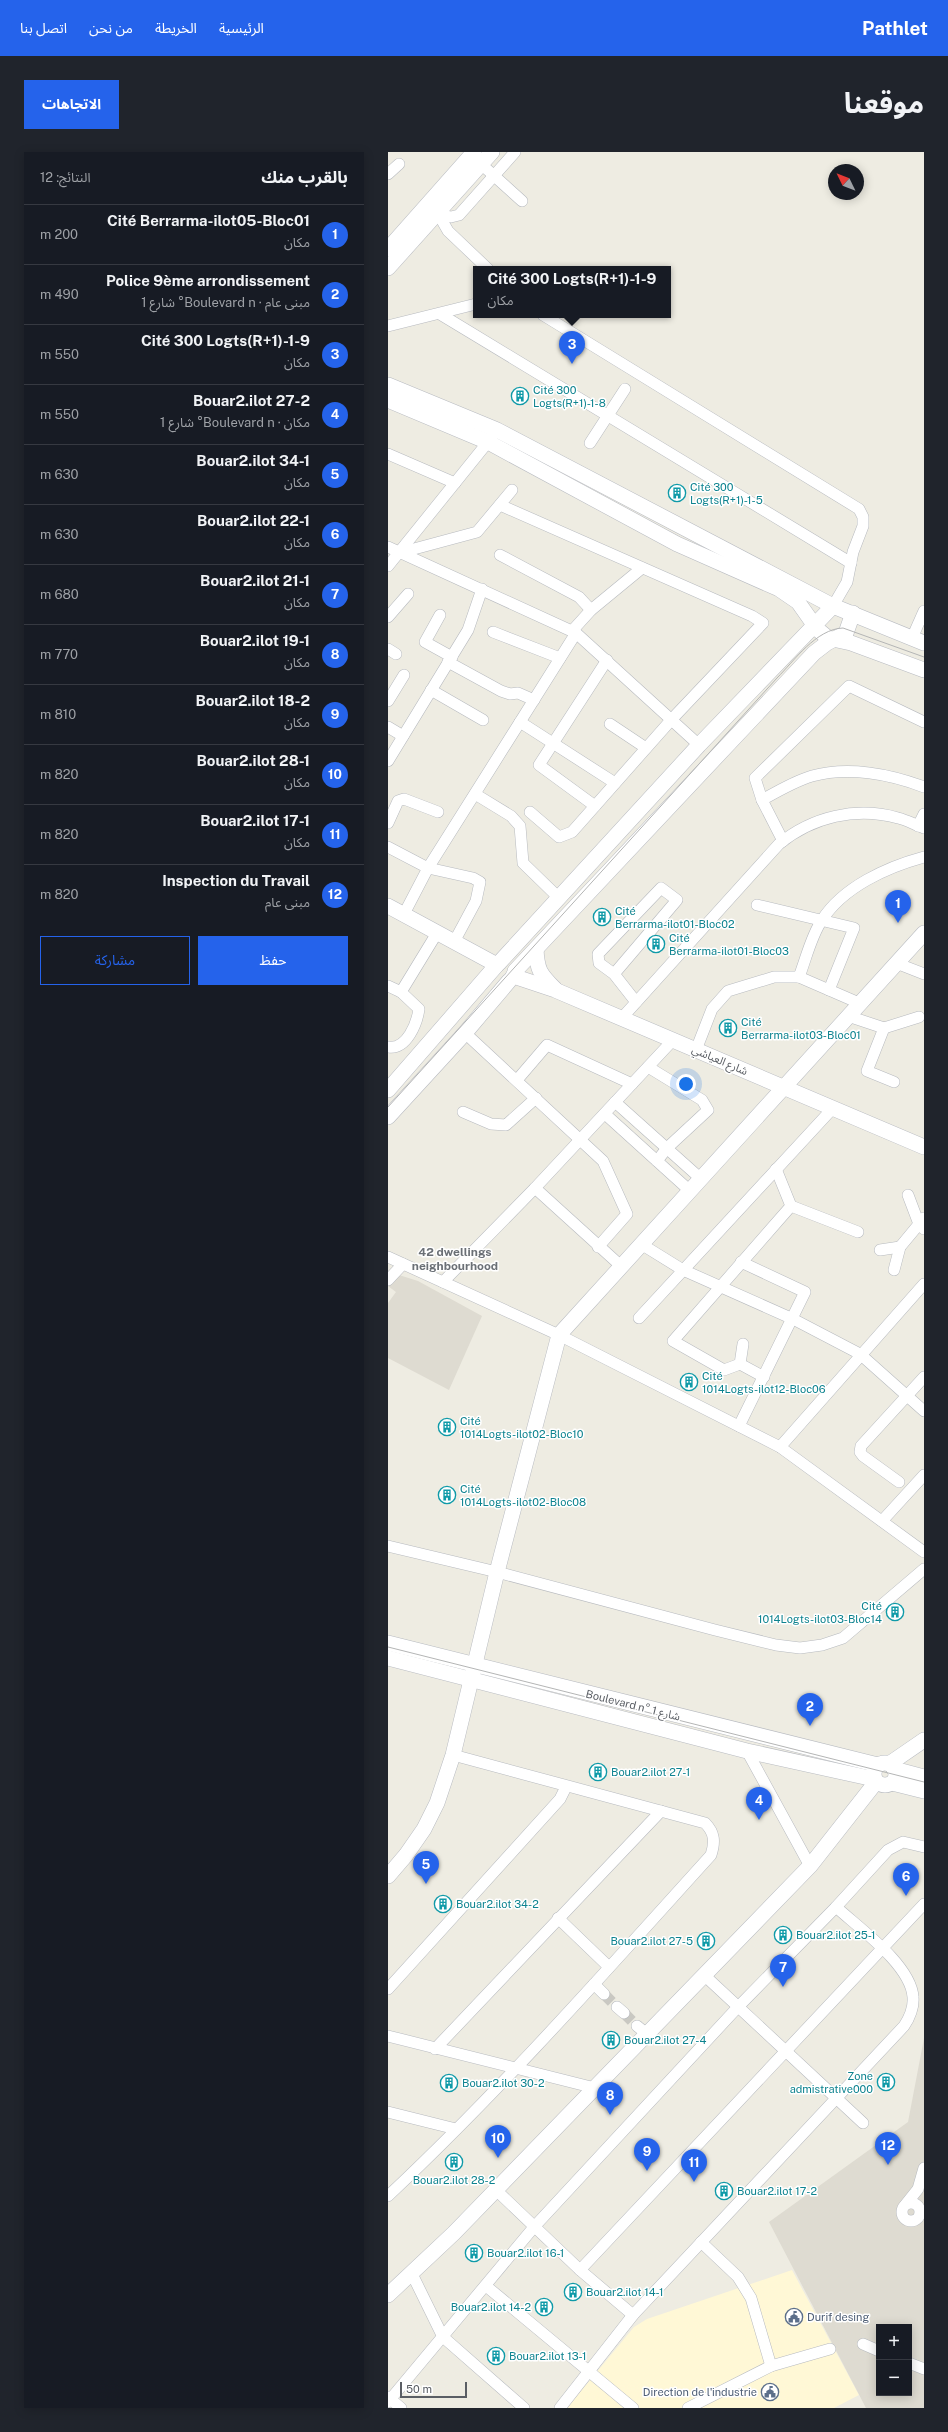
<!DOCTYPE html>
<html lang="ar">
<meta charset="utf-8">
<style>
:root{--surface:#171b24;--page:#20242c;--text:#f1f3f6;--muted:#9ea1a6;--line:#363941;--accent:#2563eb}
body{margin:0;font-family:"Public Sans","Noto Sans Arabic",sans-serif;background:var(--page);color:var(--text);direction:rtl}
.controls{position:absolute;right:12px;bottom:12px;display:grid;overflow:hidden;border-radius:0px;box-shadow:0 2px 10px #0003}
.controls button{width:36px;height:36px;display:grid;place-items:center;padding:0;border:0;border-bottom:1px solid var(--line);background:var(--surface);color:var(--text);font:20px sans-serif}
.compass{position:absolute;left:440px;top:12px;width:36px;height:36px;border-radius:50%;background:var(--surface);box-shadow:0 2px 10px #0003;rotate:313deg}
.scale{position:absolute;left:12px;bottom:10px;width:67px;box-sizing:border-box;padding-left:4px;border:2px solid #5a5e64;border-top:0;font-size:11px;line-height:14px;white-space:nowrap;color:#5a5e64;-webkit-text-stroke:3px #fff;paint-order:stroke}
.you{position:absolute;left:298px;top:932px;width:14px;height:14px;margin:-10px;border:3px solid #fff;border-radius:50%;background:#1a73e8;box-shadow:0 0 0 6px #1a73e833}
.badge{display:grid;place-items:center;width:26px;height:26px;border-radius:50%;background:var(--accent);color:#fff;font-size:13px;font-weight:700}
.pin{position:absolute;translate:-50% -33px;filter:drop-shadow(0 1px 2px #0008)}
.pin::after{content:'';position:absolute;top:21px;width:14px;height:12px;background:inherit;clip-path:polygon(0 0,100% 0,50% 100%)}
.popup{position:absolute;left:85px;top:114px;width:198px;height:52px;box-sizing:border-box;display:grid;place-content:center;border-radius:0px;background:var(--surface);filter:drop-shadow(0 1px 3px #0005);font-size:13px;white-space:nowrap;color:var(--muted)}
.popup b{font-size:15px;color:var(--text)}
.popup::after{content:'';position:absolute;left:50%;top:100%;margin-left:-8px;border:8px solid transparent;border-top-color:var(--surface)}
.list{margin:0;padding:0;list-style:none}
h2{display:flex;justify-content:space-between;align-items:center;height:52px;margin:0;padding:0 16px;font-size:17px}
h2 small{font-size:13px;font-weight:400;color:var(--muted)}
.list li{display:grid;grid-template-columns:26px 1fr auto;gap:12px;align-items:center;box-sizing:border-box;height:60px;padding:0 16px;border-top:1px solid var(--line)}
.list b{display:block;font-size:15px;white-space:nowrap}
.list p{margin:0;font-size:13px;white-space:nowrap;color:var(--muted)}
.list em{font-size:13px;font-style:normal;color:var(--muted)}
.actions{display:flex;gap:8px;padding:12px 16px}
.actions a{flex:1;padding:9px 0;border:1px solid var(--accent);border-radius:0px;text-align:center;font-size:14px;color:var(--accent)}
.actions .main{background:var(--accent);color:#fff}
.map{position:relative;flex:none;width:536px;height:2256px;overflow:hidden;direction:ltr;border-radius:0px}
header{display:flex;align-items:center;gap:24px;box-sizing:border-box;height:56px;padding:0 20px;background:var(--accent);color:#fff}
header strong{font-size:19px}
nav{display:flex;gap:22px;margin-inline-start:auto;font-size:14px}
.intro{display:flex;align-items:center;justify-content:space-between;box-sizing:border-box;height:96px;padding:0 24px}
h1{margin:0;font-size:28px}
.button{padding:10px 18px;border-radius:0px;background:var(--accent);color:#fff;font-size:14px;font-weight:700}
main{display:flex;gap:24px;padding:0 24px}
aside{flex:1;background:var(--surface);border-radius:0px;box-shadow:0 2px 10px #0003}
.map>svg:first-child{display:block}
.commercial{fill:#fff8d6}
.education{fill:#dedbd1;fill-rule:evenodd}
.lines{fill:none;stroke-linecap:round;stroke-linejoin:round}
.street-tunnel{stroke:#c9c8c2;stroke-width:11;stroke-dasharray:11 5.5;stroke-linecap:butt}
.street-casing{stroke:#b7babf;stroke-width:12}
.secondary-casing{stroke:#b8bbc1;stroke-width:16}
.street{stroke:#fff;stroke-width:11}
.secondary{stroke:#fff;stroke-width:15}
.tram{stroke:#b4b5b5;stroke-width:1}
.labels{text-anchor:middle;stroke-width:3;stroke-linejoin:round;paint-order:stroke}
.culture-label{font-size:11px;fill:#0d838f;stroke:#fff;text-anchor:start}
.street-label{font-size:11px;fill:#5a5e64;stroke:#fff}
.service-label{font-size:11px;fill:#4e5e75;stroke:#fff;text-anchor:start}
.neighbourhood-label{font-size:12px;font-weight:bold;fill:#6b7076;stroke:#fff}
</style>
<header>
<strong>Pathlet</strong>
<nav><a>الرئيسية</a><a>الخريطة</a><a>من نحن</a><a>اتصل بنا</a></nav>
</header>
<div class="intro"><h1>موقعنا</h1><a class="button">الاتجاهات</a></div>
<main>
<div class="map">
<svg width="536" height="2256" viewBox="0 0 536 2256">
<rect width="100%" height="100%" fill="#eeece2"/>
<!-- commercial -->
<polygon class="commercial" points="404,2118 471,2243 446,2256 179,2256 246,2175 259,2167"/>
<!-- education -->
<g class="education">
<polygon points="11,1123 30,1129 94,1164 61,1238 0,1206 0,1151 8,1140 0,1134"/>
<path d="M 536,1886 L 536,2256 L 478,2256 L 381,2070 L 520,1970 ZM 491,2175 L 521,2175 L 521,2241 L 491,2241 Z"/>
</g>
<g class="lines">
<!-- street-tunnel -->
<g class="street-tunnel">
<polyline points="216,1842 229,1855"/>
<polyline points="236,1861 249,1874"/>
</g>
<defs>
<g id="street">
<polyline points="93,12 134,49"/>
<polyline points="0,22 11,12"/>
<polyline points="48,58 60,79 100,117"/>
<polyline points="50,62 63,65 71,63 127,0"/>
<polyline points="52,162 463,411"/>
<polyline points="155,163 471,357 475,365 475,374 465,400 459,430 445,454"/>
<polyline points="0,174 88,152"/>
<polyline points="202,291 237,237"/>
<polyline points="0,302 67,331"/>
<polyline points="112,353 364,464 375,471 284,567 184,680 171,685 142,660"/>
<polyline points="0,395 188,481 311,593"/>
<polyline points="11,401 89,380 124,338"/>
<polyline points="112,403 191,445 203,458"/>
<polyline points="0,414 104,285"/>
<polyline points="52,463 37,490 64,505"/>
<polyline points="0,465 20,442"/>
<polyline points="184,479 203,458 254,416"/>
<polyline points="105,480 172,506"/>
<polyline points="524,486 536,459"/>
<polyline points="0,497 8,502"/>
<polyline points="60,510 113,539 122,542 130,541 146,548"/>
<polyline points="43,538 95,568"/>
<polyline points="0,549 16,523"/>
<polyline points="132,570 227,631"/>
<polyline points="222,572 258,596"/>
<polyline points="0,575 15,584"/>
<polyline points="0,609 80,478 94,437"/>
<polyline points="87,642 123,664 132,674 135,711 171,746"/>
<path d="M 374,648 C 390,639 407,629 424,624 C 460,614 502,622 536,635"/>
<polyline points="207,654 151,613 219,508"/>
<polyline points="0,671 10,649 16,647 50,660"/>
<polyline points="530,674 536,662"/>
<polyline points="395,689 374,648 367,626 461,534 536,570"/>
<polyline points="0,695 40,716 85,726 92,730 88,749 66,790"/>
<polyline points="369,753 466,776 441,838"/>
<polyline points="16,762 40,716 188,481"/>
<polyline points="508,811 536,822"/>
<polyline points="226,822 211,811 210,802 273,736 289,748 226,822 248,850"/>
<path d="M 411,825 C 418,807 423,784 434,768 C 455,735 499,715 536,705"/>
<polyline points="0,834 13,840 49,781"/>
<polyline points="460,864 496,876 479,919 506,930"/>
<path d="M 233,867 L 391,692 C 424,665 468,654 510,666 C 519,668 527,673 536,676"/>
<polyline points="496,876 531,865"/>
<polyline points="77,881 215,1009 239,1062 210,1095"/>
<path d="M 0,895 C 19,898 29,871 31,857 L 13,840"/>
<polyline points="308,898 324,857 340,839 386,825 411,825 471,851"/>
<polyline points="260,915 314,948 320,958 279,996 269,1009"/>
<polyline points="129,928 159,893 244,932"/>
<polyline points="227,950 312,1026"/>
<polyline points="75,960 103,972 118,973 148,946"/>
<polyline points="217,962 301,1038"/>
<polyline points="147,1036 233,1114"/>
<polyline points="520,1043 531,1072 536,1077"/>
<polyline points="403,1054 470,1080"/>
<polyline points="253,1092 295,1118 405,1167 472,1202 536,1259"/>
<polyline points="492,1098 512,1095"/>
<polyline points="0,1105 171,1183 392,1295 536,1400"/>
<polyline points="506,1118 512,1095 536,1066"/>
<polyline points="0,1128 15,1112"/>
<polyline points="55,1130 147,1036 285,888"/>
<polyline points="251,1166 445,956"/>
<polyline points="355,1192 352,1212 336,1218 285,1189 403,1054 388,1017"/>
<polyline points="352,1212 376,1225"/>
<polyline points="351,1274 417,1140 353,1110"/>
<polyline points="392,1295 536,1132"/>
<polyline points="511,1330 475,1304 472,1300 473,1294 536,1225"/>
<polyline points="494,1369 536,1323"/>
<polyline points="0,1394 109,1420 327,1478 388,1493 412,1496 434,1493 455,1486 536,1417"/>
<polyline points="359,1599 422,1714"/>
<polyline points="170,1766 221,1815"/>
<polyline points="316,1823 475,1971"/>
<polyline points="206,1832 216,1842"/>
<polyline points="0,1837 172,1647 178,1635"/>
<polyline points="229,1855 236,1861"/>
<polyline points="249,1874 259,1882"/>
<polyline points="0,1884 207,1936"/>
<polyline points="47,1897 273,1659"/>
<polyline points="0,1960 68,1977"/>
<polyline points="108,2038 192,2118 245,2163"/>
<path d="M 0,2044 C 114,1937 218,1819 323,1703 C 327,1690 327,1681 317,1671 L 65,1603"/>
<circle cx="523" cy="2060" r="9"/>
<polyline points="518,2052 530,2037 536,2016"/>
<polyline points="313,2090 350,2125 363,2146 383,2214"/>
<polyline points="192,2118 536,1752"/>
<polyline points="24,2122 55,2185 136,2256"/>
<polyline points="98,2134 245,2256"/>
<polyline points="475,2192 491,2199"/>
<polyline points="521,2211 536,2217"/>
<polyline points="0,2245 13,2256"/>
<polyline points="0,2250 146,2075 349,1856 448,1755 500,1698 515,1690 536,1695"/>
<path d="M 172,2256 L 245,2163 L 516,1874 C 522,1865 526,1856 525,1845 C 523,1813 471,1776 448,1755"/>
<polyline points="300,2256 383,2214 442,2197"/>
</g>
<g id="secondary">
<polyline points="0,97 86,0"/>
<polyline points="0,116 104,0"/>
<polyline points="0,233 109,278 445,454 536,491"/>
<polyline points="0,248 100,290 289,392 391,437 410,450 429,477 440,486 463,491 536,518"/>
<polyline points="0,754 109,813"/>
<path d="M 148,797 C 149,818 152,822 167,837"/>
<polyline points="111,811 311,593 445,454"/>
<polyline points="127,819 426,501 439,491 458,481 465,461"/>
<polyline points="125,824 167,838 536,995"/>
<polyline points="0,938 107,815"/>
<polyline points="0,965 77,881 121,829"/>
<polyline points="0,1491 490,1613"/>
<polyline points="0,1506 359,1599 486,1627"/>
<circle cx="497" cy="1622" r="11"/>
<polyline points="501,1612 536,1588"/>
<polyline points="506,1617 536,1625"/>
<polyline points="504,1631 536,1639"/>
<polyline points="0,1724 18,1703 36,1677 49,1651 65,1603 109,1420 171,1183 536,781"/>
<polyline points="0,2143 66,2081 422,1714 488,1630"/>
</g>
</defs>
<!-- street casing -->
<use href="#street" class="street-casing"/>
<!-- secondary casing -->
<use href="#secondary" class="secondary-casing"/>
<!-- street -->
<use href="#street" class="street"/>
<!-- secondary -->
<use href="#secondary" class="secondary"/>
<!-- tram -->
<g class="tram">
<path d="M 0,955 L 389,526 C 406,509 428,477 455,476 L 536,505"/>
<polyline points="0,1495 536,1630"/>
</g>
</g>
<!-- icons -->
<defs>
<symbol id="building-ring" viewBox="-11 -11 22 22"><circle r="9.5" fill="#fff" stroke="#0f9aa8" stroke-width="1.5"/><path d="M-4-6H4V6H1V3H-1V6H-4ZM-2.5-4.3h1.7v1.8h-1.7ZM.8-4.3h1.7v1.8H.8ZM-2.5-1h1.7V.8h-1.7ZM.8-1h1.7V.8H.8Z" fill="#0f9aa8"/></symbol>
<symbol id="civic-ring" viewBox="-11 -11 22 22"><circle r="9.5" fill="#fff" stroke="#5c6f8a" stroke-width="1.5"/><path d="M-.6-6.5H3V-4.5H.6V-3L4-1V1h2V6H-6V1h2V-1L-.6-3ZM-1.2 2.5V6h2.4V2.5Z" fill="#5c6f8a"/></symbol>
</defs>
<g fill-rule="evenodd">
<use href="#building-ring" x="122" y="234" width="20" height="20"/>
<use href="#building-ring" x="279" y="331" width="20" height="20"/>
<use href="#building-ring" x="204" y="755" width="20" height="20"/>
<use href="#building-ring" x="258" y="782" width="20" height="20"/>
<use href="#building-ring" x="330" y="866" width="20" height="20"/>
<use href="#building-ring" x="291" y="1220" width="20" height="20"/>
<use href="#building-ring" x="49" y="1265" width="20" height="20"/>
<use href="#building-ring" x="49" y="1333" width="20" height="20"/>
<use href="#building-ring" x="497" y="1450" width="20" height="20"/>
<use href="#building-ring" x="200" y="1610" width="20" height="20"/>
<use href="#building-ring" x="45" y="1742" width="20" height="20"/>
<use href="#building-ring" x="385" y="1773" width="20" height="20"/>
<use href="#building-ring" x="308" y="1779" width="20" height="20"/>
<use href="#building-ring" x="213" y="1878" width="20" height="20"/>
<use href="#building-ring" x="488" y="1920" width="20" height="20"/>
<use href="#building-ring" x="51" y="1921" width="20" height="20"/>
<use href="#building-ring" x="56" y="2000" width="20" height="20"/>
<use href="#building-ring" x="326" y="2029" width="20" height="20"/>
<use href="#building-ring" x="76" y="2091" width="20" height="20"/>
<use href="#building-ring" x="175" y="2130" width="20" height="20"/>
<use href="#building-ring" x="146" y="2145" width="20" height="20"/>
<use href="#civic-ring" x="396" y="2155" width="20" height="20"/>
<use href="#building-ring" x="98" y="2194" width="20" height="20"/>
<use href="#civic-ring" x="372" y="2230" width="20" height="20"/>
</g>
<g class="labels">
<!-- culture labels -->
<g class="culture-label">
<text x="145" y="242">Cité 300<tspan x="145" dy="13">Logts(R+1)-1-8</tspan></text>
<text x="302" y="339">Cité 300<tspan x="302" dy="13">Logts(R+1)-1-5</tspan></text>
<text x="227" y="763">Cité<tspan x="227" dy="13">Berrarma-ilot01-Bloc02</tspan></text>
<text x="281" y="790">Cité<tspan x="281" dy="13">Berrarma-ilot01-Bloc03</tspan></text>
<text x="353" y="874">Cité<tspan x="353" dy="13">Berrarma-ilot03-Bloc01</tspan></text>
<text x="314" y="1228">Cité<tspan x="314" dy="13">1014Logts-ilot12-Bloc06</tspan></text>
<text x="72" y="1273">Cité<tspan x="72" dy="13">1014Logts-ilot02-Bloc10</tspan></text>
<text x="72" y="1341">Cité<tspan x="72" dy="13">1014Logts-ilot02-Bloc08</tspan></text>
<text x="494" y="1458" text-anchor="end">Cité<tspan x="494" dy="13">1014Logts-ilot03-Bloc14</tspan></text>
<text x="223" y="1624">Bouar2.ilot 27-1</text>
<text x="68" y="1756">Bouar2.ilot 34-2</text>
<text x="408" y="1787">Bouar2.ilot 25-1</text>
<text x="305" y="1793" text-anchor="end">Bouar2.ilot 27-5</text>
<text x="236" y="1892">Bouar2.ilot 27-4</text>
<text x="485" y="1928" text-anchor="end">Zone<tspan x="485" dy="13">admistrative000</tspan></text>
<text x="74" y="1935">Bouar2.ilot 30-2</text>
<text x="66" y="2032" text-anchor="middle">Bouar2.ilot 28-2</text>
<text x="349" y="2043">Bouar2.ilot 17-2</text>
<text x="99" y="2105">Bouar2.ilot 16-1</text>
<text x="198" y="2144">Bouar2.ilot 14-1</text>
<text x="143" y="2159" text-anchor="end">Bouar2.ilot 14-2</text>
<text x="121" y="2208">Bouar2.ilot 13-1</text>
</g>
<!-- street labels -->
<g class="street-label">
<text transform="translate(332 908) rotate(23)" y="4">شارع العياشي</text>
<text transform="translate(245 1553) rotate(14)" y="4">Boulevard n° شارع 1</text>
</g>
<!-- service labels -->
<g class="service-label">
<text x="419" y="2169">Durif desing</text>
<text x="369" y="2244" text-anchor="end">Direction de l'industrie</text>
</g>
<!-- neighbourhood labels -->
<g class="neighbourhood-label">
<text x="67" y="1104">42 dwellings<tspan x="67" dy="14">neighbourhood</tspan></text>
</g>
</g>
</svg>
<div class="controls">
<button>+</button>
<button>−</button>
</div>
<svg class="compass" viewBox="-18 -18 36 36"><path d="M0-13l5 13h-10z" fill="#e53935"/><path d="M0 13l5-13h-10z" fill="#9ea1a6"/></svg>
<div class="scale">50 m</div>
<div class="you"></div>
<div class="pin badge" style="left:510px;top:771px">1</div>
<div class="pin badge" style="left:422px;top:1574px">2</div>
<div class="pin badge" style="left:184px;top:212px">3</div>
<div class="popup"><b>Cité 300 Logts(R+1)-1-9</b>مكان</div>
<div class="pin badge" style="left:371px;top:1668px">4</div>
<div class="pin badge" style="left:38px;top:1732px">5</div>
<div class="pin badge" style="left:518px;top:1744px">6</div>
<div class="pin badge" style="left:395px;top:1835px">7</div>
<div class="pin badge" style="left:222px;top:1963px">8</div>
<div class="pin badge" style="left:259px;top:2019px">9</div>
<div class="pin badge" style="left:110px;top:2006px">10</div>
<div class="pin badge" style="left:306px;top:2030px">11</div>
<div class="pin badge" style="left:500px;top:2013px">12</div>
</div>
<aside>
<h2>بالقرب منك<small>النتائج: 12</small></h2>
<ul class="list">
<li><span class="badge">1</span><div><b>Cité Berrarma-ilot05-Bloc01</b><p>مكان</p></div><em>200 m</em></li>
<li><span class="badge">2</span><div><b>Police 9ème arrondissement</b><p>مبنى عام · Boulevard n° شارع 1</p></div><em>490 m</em></li>
<li><span class="badge">3</span><div><b>Cité 300 Logts(R+1)-1-9</b><p>مكان</p></div><em>550 m</em></li>
<li><span class="badge">4</span><div><b>Bouar2.ilot 27-2</b><p>مكان · Boulevard n° شارع 1</p></div><em>550 m</em></li>
<li><span class="badge">5</span><div><b>Bouar2.ilot 34-1</b><p>مكان</p></div><em>630 m</em></li>
<li><span class="badge">6</span><div><b>Bouar2.ilot 22-1</b><p>مكان</p></div><em>630 m</em></li>
<li><span class="badge">7</span><div><b>Bouar2.ilot 21-1</b><p>مكان</p></div><em>680 m</em></li>
<li><span class="badge">8</span><div><b>Bouar2.ilot 19-1</b><p>مكان</p></div><em>770 m</em></li>
<li><span class="badge">9</span><div><b>Bouar2.ilot 18-2</b><p>مكان</p></div><em>810 m</em></li>
<li><span class="badge">10</span><div><b>Bouar2.ilot 28-1</b><p>مكان</p></div><em>820 m</em></li>
<li><span class="badge">11</span><div><b>Bouar2.ilot 17-1</b><p>مكان</p></div><em>820 m</em></li>
<li><span class="badge">12</span><div><b>Inspection du Travail</b><p>مبنى عام</p></div><em>820 m</em></li>
</ul>
<div class="actions"><a class="main">حفظ</a><a>مشاركة</a></div>
</aside>
</main>
